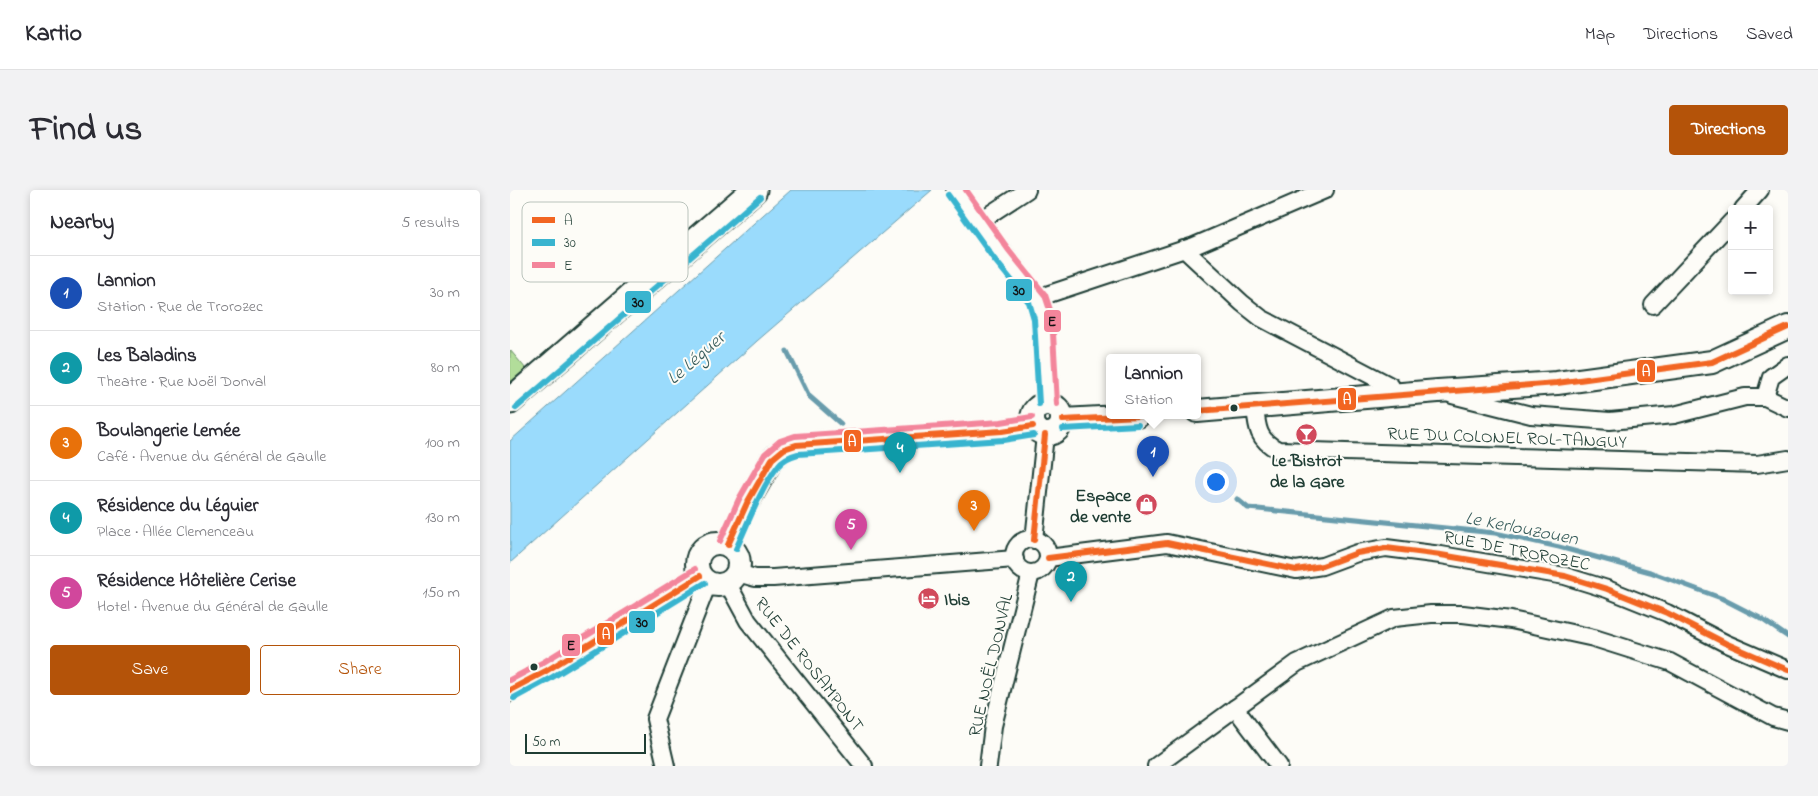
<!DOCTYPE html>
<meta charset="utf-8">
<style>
:root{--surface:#fff;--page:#f2f2f3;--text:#2b2b33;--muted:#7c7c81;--line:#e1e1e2;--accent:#b45309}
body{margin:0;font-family:"Indie Flower",sans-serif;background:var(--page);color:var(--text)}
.controls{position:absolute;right:15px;top:15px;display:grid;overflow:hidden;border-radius:5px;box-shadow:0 2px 8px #0003}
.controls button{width:45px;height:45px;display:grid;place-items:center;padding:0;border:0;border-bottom:1px solid var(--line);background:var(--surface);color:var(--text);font:25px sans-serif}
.scale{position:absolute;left:15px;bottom:12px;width:121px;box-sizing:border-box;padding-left:5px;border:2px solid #1f3d34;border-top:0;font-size:14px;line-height:18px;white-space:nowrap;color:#1f3d34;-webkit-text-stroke:4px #fdfcf7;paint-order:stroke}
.you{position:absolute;left:705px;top:291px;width:18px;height:18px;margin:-12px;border:4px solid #fff;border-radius:50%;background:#1a73e8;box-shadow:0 0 0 8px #1a73e833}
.badge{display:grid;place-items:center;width:32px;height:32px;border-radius:50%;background:var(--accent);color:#fff;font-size:16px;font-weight:700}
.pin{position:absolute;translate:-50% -41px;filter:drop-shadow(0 1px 2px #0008)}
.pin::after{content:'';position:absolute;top:26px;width:18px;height:15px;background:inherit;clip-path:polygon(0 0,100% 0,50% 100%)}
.popup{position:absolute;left:596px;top:164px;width:95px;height:65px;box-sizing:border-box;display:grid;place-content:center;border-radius:5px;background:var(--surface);filter:drop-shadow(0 1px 4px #0005);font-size:16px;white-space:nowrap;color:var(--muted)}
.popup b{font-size:19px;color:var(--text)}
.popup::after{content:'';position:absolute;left:50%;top:100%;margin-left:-10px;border:10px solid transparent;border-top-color:var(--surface)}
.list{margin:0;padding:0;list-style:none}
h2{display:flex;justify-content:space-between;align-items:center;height:65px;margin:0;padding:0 20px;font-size:21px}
h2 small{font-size:16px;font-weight:400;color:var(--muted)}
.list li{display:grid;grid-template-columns:32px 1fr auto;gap:15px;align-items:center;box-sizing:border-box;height:75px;padding:0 20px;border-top:1px solid var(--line)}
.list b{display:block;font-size:19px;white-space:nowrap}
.list p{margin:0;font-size:16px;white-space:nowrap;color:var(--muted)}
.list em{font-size:16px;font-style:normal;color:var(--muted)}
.actions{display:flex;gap:10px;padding:15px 20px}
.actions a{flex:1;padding:11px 0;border:1px solid var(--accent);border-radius:5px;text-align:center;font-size:18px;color:var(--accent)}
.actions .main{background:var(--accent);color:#fff}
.map{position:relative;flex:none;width:1278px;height:576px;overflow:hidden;border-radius:5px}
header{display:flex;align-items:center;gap:30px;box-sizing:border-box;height:70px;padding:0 25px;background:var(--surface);border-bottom:1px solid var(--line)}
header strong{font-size:24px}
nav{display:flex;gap:28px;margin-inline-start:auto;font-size:18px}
.intro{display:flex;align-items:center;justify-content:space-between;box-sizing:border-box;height:120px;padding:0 30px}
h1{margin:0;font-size:35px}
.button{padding:12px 22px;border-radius:5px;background:var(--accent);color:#fff;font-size:18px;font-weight:700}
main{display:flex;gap:30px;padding:0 30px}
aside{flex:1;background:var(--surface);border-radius:5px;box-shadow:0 2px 8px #0003}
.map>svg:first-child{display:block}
.green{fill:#b2dd9a;stroke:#688d67}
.water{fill:#9adbfc;stroke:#699cac}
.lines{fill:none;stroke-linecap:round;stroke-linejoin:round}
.stream{stroke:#699cac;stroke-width:5}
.minor-casing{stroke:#1f3d34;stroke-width:20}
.tertiary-casing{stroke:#1f3d34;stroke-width:24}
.secondary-casing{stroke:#1f3d34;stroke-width:26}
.primary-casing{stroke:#1f3d34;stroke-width:29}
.minor{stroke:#fdfcf7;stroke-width:16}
.tertiary{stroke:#fdfcf7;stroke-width:20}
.secondary{stroke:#fdfcf7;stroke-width:22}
.primary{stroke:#fdfcf7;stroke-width:25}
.bus-1-casing{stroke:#fdfcf7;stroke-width:10}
.bus-2-casing{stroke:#fdfcf7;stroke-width:10}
.bus-3-casing{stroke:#fdfcf7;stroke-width:10}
.bus-1{stroke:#f26521;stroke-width:6}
.bus-2{stroke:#39b4cf;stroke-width:6}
.bus-3{stroke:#f3859b;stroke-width:6}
.bus-dot{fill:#1f3d34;stroke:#fdfcf7;stroke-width:2}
.labels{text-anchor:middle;stroke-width:4;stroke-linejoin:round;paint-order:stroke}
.street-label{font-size:18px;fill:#1f3d34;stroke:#fdfcf7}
.poi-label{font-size:18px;font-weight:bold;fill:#1f3d34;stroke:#fdfcf7}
.water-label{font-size:19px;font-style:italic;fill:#385d5c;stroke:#fdfcf7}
.key{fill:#fdfcf7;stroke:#bac3bc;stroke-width:1}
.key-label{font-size:14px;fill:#1f3d34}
.line-badge{stroke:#fdfcf7;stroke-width:2}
.badge-label{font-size:14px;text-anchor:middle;font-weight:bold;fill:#fff}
.pale-badge-label{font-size:14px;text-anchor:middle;font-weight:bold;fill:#111}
</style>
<header>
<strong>Kartio</strong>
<nav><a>Map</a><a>Directions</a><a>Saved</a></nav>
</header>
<div class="intro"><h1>Find us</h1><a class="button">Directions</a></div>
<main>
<aside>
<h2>Nearby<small>5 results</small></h2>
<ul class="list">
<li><span class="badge" style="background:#1a4fb4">1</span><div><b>Lannion</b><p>Station · Rue de Trorozec</p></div><em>30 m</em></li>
<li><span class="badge" style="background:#0f9aa8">2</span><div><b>Les Baladins</b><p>Theatre · Rue Noël Donval</p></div><em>80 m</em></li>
<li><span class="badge" style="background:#e8710a">3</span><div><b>Boulangerie Lemée</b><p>Café · Avenue du Général de Gaulle</p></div><em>100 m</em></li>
<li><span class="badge" style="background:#0f9aa8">4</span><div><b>Résidence du Léguier</b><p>Place · Allée Clemenceau</p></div><em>130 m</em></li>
<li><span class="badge" style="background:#d1479c">5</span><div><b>Résidence Hôtelière Cerise</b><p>Hotel · Avenue du Général de Gaulle</p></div><em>150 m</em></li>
</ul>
<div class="actions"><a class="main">Save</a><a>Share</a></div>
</aside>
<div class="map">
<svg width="1278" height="576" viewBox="0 0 1278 576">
<rect width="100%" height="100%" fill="#fdfcf7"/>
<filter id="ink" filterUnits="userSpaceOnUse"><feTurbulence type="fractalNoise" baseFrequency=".02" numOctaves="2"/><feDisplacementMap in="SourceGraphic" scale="10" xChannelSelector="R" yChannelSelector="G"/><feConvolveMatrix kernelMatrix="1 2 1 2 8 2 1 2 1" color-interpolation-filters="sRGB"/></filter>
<g filter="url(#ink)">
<!-- green -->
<polygon class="green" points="0,160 16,179 0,195"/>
<!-- water -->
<polygon class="water" points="281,0 422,0 247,151 0,373 0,251"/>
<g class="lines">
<!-- stream -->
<g class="stream">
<polyline points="277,161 299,206 331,234"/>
<polyline points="727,309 738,318 985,343 1049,357 1140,382 1211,408 1250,428 1278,447"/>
</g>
<defs>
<g id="minor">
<polyline points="445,0 480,48"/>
<polyline points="1233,19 1250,0"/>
<polyline points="468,32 517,0"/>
<polyline points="674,59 732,113 751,128 881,196 883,205"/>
<polyline points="527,108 684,56 815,0"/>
<polyline points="1143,115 1222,31"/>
<polyline points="942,205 1021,225 1100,231 1164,225 1235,207 1255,207 1278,218"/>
<polyline points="1255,207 1261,187 1278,175"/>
<path d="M 745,217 C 747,238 748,250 768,260 L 1247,274 L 1278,269"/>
<circle cx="521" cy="366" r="17"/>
<polyline points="524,350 535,245"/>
<polyline points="538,368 657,353 786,380 812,376 847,363 876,358 931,365 1055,386 1097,399 1157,423 1215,453 1278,480"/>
<polyline points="228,383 245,388 263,388 505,369"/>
<polyline points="218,394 238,431 354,576"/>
<polyline points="725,518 769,576"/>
<polyline points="156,576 145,529 198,393"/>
<polyline points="478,576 483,536 521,383"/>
<polyline points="646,576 787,473 884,428 921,424 953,424 1001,430 1084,448 1160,472 1263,527 1278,531"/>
</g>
<polyline id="tertiary" points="480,48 527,108 533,127 538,198 538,214"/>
<g id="secondary">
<circle cx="537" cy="229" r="15"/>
<polyline points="687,221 928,201 1047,193 1202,172 1278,137"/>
<polyline points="553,230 628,226"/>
<circle cx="208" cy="374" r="21"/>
<polyline points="218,355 237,313 262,269 274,259 286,255 492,241 523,236"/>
<polyline points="0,500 36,481 190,386"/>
</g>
<polyline id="primary" points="0,211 244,0"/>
</defs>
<!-- minor casing -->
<use href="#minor" class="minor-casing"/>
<!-- tertiary casing -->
<use href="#tertiary" class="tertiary-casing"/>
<!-- secondary casing -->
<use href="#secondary" class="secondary-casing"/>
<!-- primary casing -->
<use href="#primary" class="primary-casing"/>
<!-- minor -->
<use href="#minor" class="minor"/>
<!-- tertiary -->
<use href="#tertiary" class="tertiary"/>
<!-- secondary -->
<use href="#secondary" class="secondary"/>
<!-- primary -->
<use href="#primary" class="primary"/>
<defs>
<g id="bus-1">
<polyline points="687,221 1047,193 1202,172 1278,137"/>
<polyline points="553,230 628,226"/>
<polyline points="524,350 535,245"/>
<polyline points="218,355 237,313 262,269 274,259 286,255 492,241 523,236"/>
<polyline points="538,368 657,353 786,380 812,376 847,363 876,358 931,365 1055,386 1097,399 1157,423 1215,453 1278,480"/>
<polyline points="0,500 36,481 190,386"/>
</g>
<g id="bus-2">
<polyline points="438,5 484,69 519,112 524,129 529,214"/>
<polyline points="6,218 250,7"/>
<polyline points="553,239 628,235"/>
<path d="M 226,359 C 238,333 251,298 268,276 C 273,269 280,266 288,264 L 493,250 L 524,245"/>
<polyline points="4,508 41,488 195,393"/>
</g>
<g id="bus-3">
<polyline points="456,0 498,59 535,105 542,126 547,214"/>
<polyline points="210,351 229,309 255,264 270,251 285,246 491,232 522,227"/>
<polyline points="0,490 32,473 185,379"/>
</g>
</defs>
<!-- bus-1 casing -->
<use href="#bus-1" class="bus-1-casing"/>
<!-- bus-2 casing -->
<use href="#bus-2" class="bus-2-casing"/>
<!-- bus-3 casing -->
<use href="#bus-3" class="bus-3-casing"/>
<!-- bus-1 -->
<use href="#bus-1" class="bus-1"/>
<!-- bus-2 -->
<use href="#bus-2" class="bus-2"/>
<!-- bus-3 -->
<use href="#bus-3" class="bus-3"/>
</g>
</g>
<!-- icons -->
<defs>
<symbol id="bar-disc" viewBox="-11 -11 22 22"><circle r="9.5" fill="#d1495b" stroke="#fdfcf7"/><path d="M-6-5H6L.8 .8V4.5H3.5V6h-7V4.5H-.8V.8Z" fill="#fff"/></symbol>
<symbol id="shop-disc" viewBox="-11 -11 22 22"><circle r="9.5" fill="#d1495b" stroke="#fdfcf7"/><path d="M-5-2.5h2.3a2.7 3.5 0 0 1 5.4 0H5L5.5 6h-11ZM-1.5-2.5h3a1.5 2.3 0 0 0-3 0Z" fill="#fff"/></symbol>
<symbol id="hotel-disc" viewBox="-11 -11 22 22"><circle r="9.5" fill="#d1495b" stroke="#fdfcf7"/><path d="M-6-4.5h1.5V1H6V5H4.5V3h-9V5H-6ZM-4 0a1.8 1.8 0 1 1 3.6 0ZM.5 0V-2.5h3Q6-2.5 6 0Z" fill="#fff"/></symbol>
</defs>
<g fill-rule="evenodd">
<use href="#bar-disc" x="784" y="232" width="25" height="25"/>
<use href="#shop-disc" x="624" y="302" width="25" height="25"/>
<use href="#hotel-disc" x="406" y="396" width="25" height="25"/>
</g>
<!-- markers -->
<g class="bus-dot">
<circle cx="724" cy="218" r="4.5"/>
<circle cx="24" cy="477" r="4.5"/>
</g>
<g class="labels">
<!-- street labels -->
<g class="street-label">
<text transform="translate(997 247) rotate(2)" y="6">RUE DU COLONEL ROL-TANGUY</text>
<text transform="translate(1007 360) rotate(11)" y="6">RUE DE TROROZEC</text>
<text transform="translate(300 474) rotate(52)" y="6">RUE DE ROSAMPONT</text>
<text transform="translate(480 475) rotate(-77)" y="6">RUE NOËL DONVAL</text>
</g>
<!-- poi labels -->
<g class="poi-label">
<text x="797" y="276">Le Bistrot<tspan x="797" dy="21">de la Gare</tspan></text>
<text x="621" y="311" text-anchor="end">Espace<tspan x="621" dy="21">de vente</tspan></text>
<text x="434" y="415" text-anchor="start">Ibis</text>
</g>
<!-- water labels -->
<g class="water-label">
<text transform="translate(185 167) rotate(-41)" y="7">Le Léguer</text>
<text transform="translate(1012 337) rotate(11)" y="7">Le Kerlouzouen</text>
</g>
</g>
<!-- legend -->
<rect x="12" y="12" width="166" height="80" rx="8" class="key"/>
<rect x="22" y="27" width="23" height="6" fill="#f26521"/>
<rect x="22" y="49" width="23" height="7" fill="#39b4cf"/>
<rect x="22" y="72" width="23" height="6" fill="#f3859b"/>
<g class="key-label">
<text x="54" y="35">A</text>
<text x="54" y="57">30</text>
<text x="54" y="80">E</text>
</g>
<g class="line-badge">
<rect x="495" y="88" width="28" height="24" rx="5" fill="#39b4cf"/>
<rect x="114" y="100" width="28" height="24" rx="5" fill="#39b4cf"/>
<rect x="533" y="119" width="19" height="24" rx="5" fill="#f3859b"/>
<rect x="1126" y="169" width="20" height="24" rx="5" fill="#f26521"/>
<rect x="827" y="197" width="20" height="24" rx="5" fill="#f26521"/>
<rect x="333" y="239" width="19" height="24" rx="5" fill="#f26521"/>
<rect x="118" y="420" width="28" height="24" rx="5" fill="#39b4cf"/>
<rect x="86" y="432" width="19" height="24" rx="5" fill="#f26521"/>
<rect x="51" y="443" width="20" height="24" rx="5" fill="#f3859b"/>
</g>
<g class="badge-label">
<text x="1136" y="186">A</text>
<text x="837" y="214">A</text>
<text x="342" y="256">A</text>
<text x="96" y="449">A</text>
</g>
<g class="pale-badge-label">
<text x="509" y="105">30</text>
<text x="128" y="117">30</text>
<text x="542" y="136">E</text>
<text x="132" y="437">30</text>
<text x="61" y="460">E</text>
</g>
</svg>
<div class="controls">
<button>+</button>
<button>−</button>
</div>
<div class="scale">50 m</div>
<div class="you"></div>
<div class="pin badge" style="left:643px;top:287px;background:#1a4fb4">1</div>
<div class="popup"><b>Lannion</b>Station</div>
<div class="pin badge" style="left:561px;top:412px;background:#0f9aa8">2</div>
<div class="pin badge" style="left:464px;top:341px;background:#e8710a">3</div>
<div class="pin badge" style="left:390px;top:283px;background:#0f9aa8">4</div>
<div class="pin badge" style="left:341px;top:360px;background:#d1479c">5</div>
</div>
</main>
